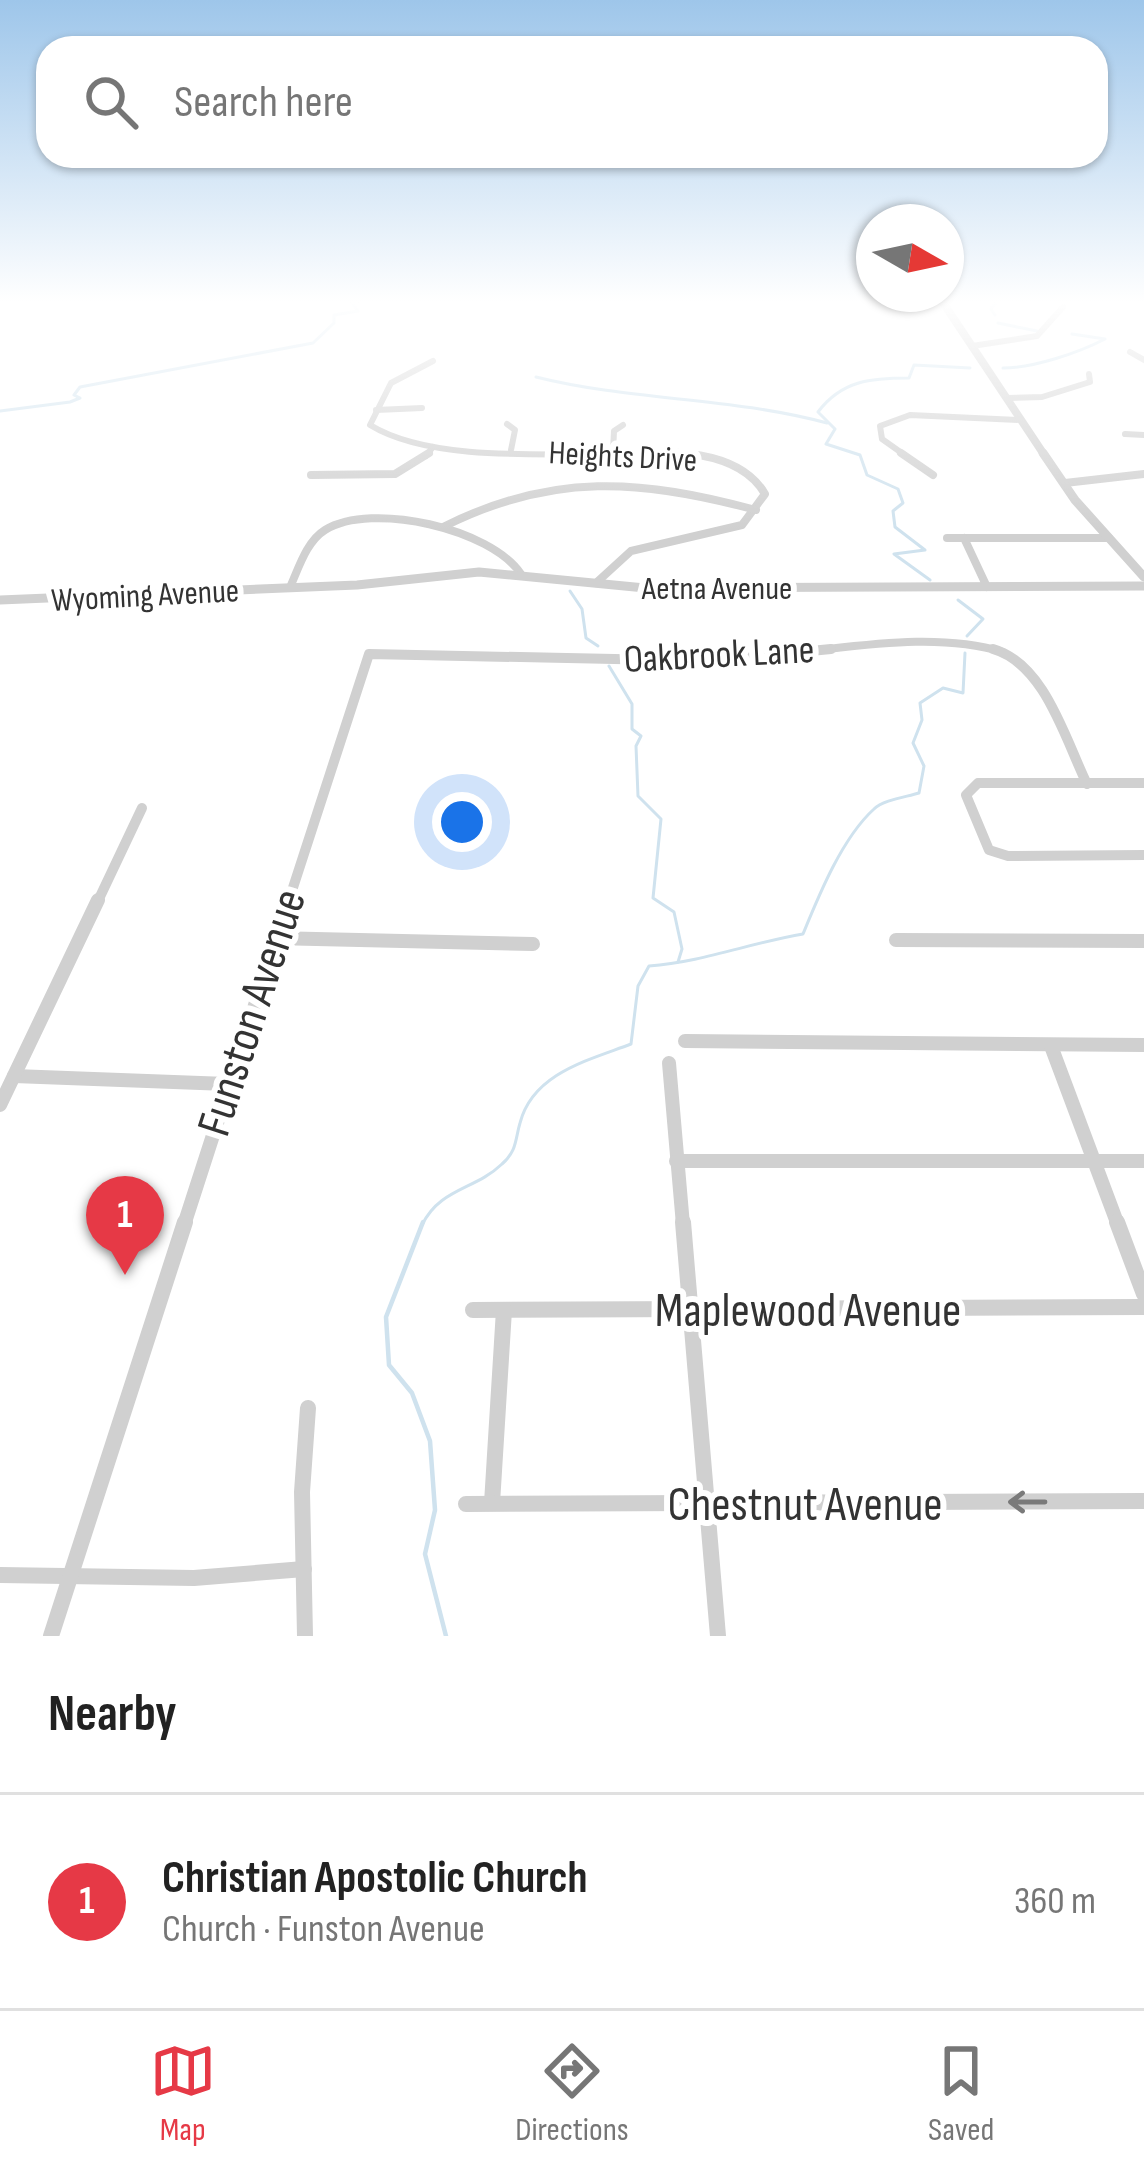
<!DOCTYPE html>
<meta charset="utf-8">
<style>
:root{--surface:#fff;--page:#f2f2f2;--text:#222;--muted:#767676;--line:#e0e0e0;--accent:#e63946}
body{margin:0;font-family:"Sofia Sans Condensed",sans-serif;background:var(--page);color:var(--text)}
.compass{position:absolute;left:856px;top:204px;width:108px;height:108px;border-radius:50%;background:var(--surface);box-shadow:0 3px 9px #0004;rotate:99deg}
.you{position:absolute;left:462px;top:822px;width:42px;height:42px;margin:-30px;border:9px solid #fff;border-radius:50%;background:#1a73e8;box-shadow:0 0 0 18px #1a73e833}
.badge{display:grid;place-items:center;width:78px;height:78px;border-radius:50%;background:var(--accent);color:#fff;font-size:39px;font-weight:700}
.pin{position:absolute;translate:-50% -99px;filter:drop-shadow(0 3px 6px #0008)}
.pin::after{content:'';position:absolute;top:63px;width:42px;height:36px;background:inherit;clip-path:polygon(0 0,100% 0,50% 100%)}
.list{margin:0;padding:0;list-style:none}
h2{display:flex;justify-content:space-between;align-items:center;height:156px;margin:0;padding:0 48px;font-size:51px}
h2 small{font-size:39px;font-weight:400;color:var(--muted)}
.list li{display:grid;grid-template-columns:78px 1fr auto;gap:36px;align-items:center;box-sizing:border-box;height:216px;padding:0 48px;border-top:3px solid var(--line)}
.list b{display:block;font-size:45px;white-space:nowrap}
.list p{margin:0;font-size:39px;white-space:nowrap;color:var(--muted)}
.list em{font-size:39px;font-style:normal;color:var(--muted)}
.icon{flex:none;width:66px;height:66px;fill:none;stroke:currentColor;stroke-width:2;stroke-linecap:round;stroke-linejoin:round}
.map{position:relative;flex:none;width:1144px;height:1636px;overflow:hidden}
.search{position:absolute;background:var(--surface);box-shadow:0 3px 9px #0004;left:36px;right:36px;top:36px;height:132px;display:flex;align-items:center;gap:30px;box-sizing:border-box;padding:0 42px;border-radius:36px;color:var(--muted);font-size:45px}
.sheet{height:372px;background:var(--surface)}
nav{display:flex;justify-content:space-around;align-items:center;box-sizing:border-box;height:168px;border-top:3px solid var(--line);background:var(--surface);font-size:33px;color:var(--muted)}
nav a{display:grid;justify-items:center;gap:6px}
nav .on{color:var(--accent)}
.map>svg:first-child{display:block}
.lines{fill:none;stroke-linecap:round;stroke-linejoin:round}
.stream-far1{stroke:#cfe2ee;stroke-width:3}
.stream{stroke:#cfe2ee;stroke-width:4.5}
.minor-far4{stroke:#d0d0d0;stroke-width:6}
.minor-far3{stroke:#d0d0d0;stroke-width:8}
.minor-far2{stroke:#d0d0d0;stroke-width:10}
.minor-far1{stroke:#d0d0d0;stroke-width:14}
.minor{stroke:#d0d0d0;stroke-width:16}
.tertiary-far1{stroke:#d0d0d0;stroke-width:8}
.tertiary{stroke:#d0d0d0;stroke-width:9}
.oneway{stroke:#7a7a7a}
.labels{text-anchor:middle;stroke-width:12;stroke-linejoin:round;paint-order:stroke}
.far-street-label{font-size:33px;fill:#333;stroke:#fff}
.street-label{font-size:39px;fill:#333;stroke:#fff}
.near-street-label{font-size:48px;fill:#333;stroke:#fff}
</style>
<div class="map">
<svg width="1144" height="1636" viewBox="0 0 1144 1636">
<rect width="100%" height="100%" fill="#fff"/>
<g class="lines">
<!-- stream-far1 -->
<g class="stream-far1">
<polyline points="995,315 991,309 997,301"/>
<polyline points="998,323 1037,331"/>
<path d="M 1003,368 C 1033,368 1078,353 1105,339 L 1072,334"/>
<path d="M 536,377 C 632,401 731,397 827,423"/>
<polyline points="0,411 70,402 80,398 74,395 80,387 313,343 334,323 334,315 358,311 352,303 358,301"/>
<path d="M 930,580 L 894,554 L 925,550 L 895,527 L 893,511 L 903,503 L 898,489 L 867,475 L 860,455 L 826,444 L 835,429 L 818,412 C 842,380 872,378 909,378 L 914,365 L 970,368"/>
<polyline points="570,591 582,609 586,638 598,646"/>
<polyline points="958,600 983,619 967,636"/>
<polyline points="609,666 632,704 632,729 641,736 636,746 638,796 661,819 653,898 674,912 682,949 678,962"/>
<path d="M 422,1225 C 440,1188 475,1190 502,1164 C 517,1151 515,1140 520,1123 C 533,1073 589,1060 631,1044 L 638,986 L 649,966 C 702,962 750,943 803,934 C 819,895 842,838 874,809 C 883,800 906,797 919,793 L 924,766 L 913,743 L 922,720 L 920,703 L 943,688 L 963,693 L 965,653"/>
</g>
<!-- stream -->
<polyline class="stream" points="423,1222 386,1317 389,1365 412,1393 430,1441 435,1510 425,1554 446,1636"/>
<!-- minor-far4 -->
<g class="minor-far4">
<polyline points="972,346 1037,336 1063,307"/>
<polyline points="1130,352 1144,360"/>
<path d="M 433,361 L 391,383 L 370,425 C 445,471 601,447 691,456"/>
<polyline points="1006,398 1042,397 1090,382 1089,374"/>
<polyline points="376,410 422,408"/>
<polyline points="507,424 515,430 511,450"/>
<polyline points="1125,434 1144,435"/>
<polyline points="613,452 614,431 623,425"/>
<polyline points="426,456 433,447"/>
<polyline points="906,456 882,439 880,426 910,415 1020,420"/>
</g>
<!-- minor-far3 -->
<g class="minor-far3">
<path d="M 588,453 C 642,453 734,440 765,494 L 742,525 L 631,551 L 596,583"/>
<polyline points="901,453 933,475"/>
<polyline points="311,475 395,474 429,453"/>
<polyline points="1065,483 1144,474"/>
<path d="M 443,527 C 552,472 642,479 756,510"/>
<polyline points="947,538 1109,538"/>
<polyline points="964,538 987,587"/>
<path d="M 291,585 C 299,567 307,541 325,530 C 372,501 491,529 521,574"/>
<path d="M 801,652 C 867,645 939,633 1003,652"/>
</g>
<!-- minor-far2 -->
<g class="minor-far2">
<path d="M 993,649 C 1045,664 1065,739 1087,784"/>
<polyline points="1144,783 978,783 966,795 989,850 1008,856 1144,855"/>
<polyline points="97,903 142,808"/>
<polyline points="288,903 369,654 709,661 831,649"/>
</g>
<!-- minor-far1 -->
<g class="minor-far1">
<polyline points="273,938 533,944"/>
<polyline points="896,940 1144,941"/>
<polyline points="685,1041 1144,1045"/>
<polyline points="1051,1046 1118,1225"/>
<polyline points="669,1063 683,1225"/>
<polyline points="14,1076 227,1084"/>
<polyline points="0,1105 98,900"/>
<polyline points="676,1161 1144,1161"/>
<polyline points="184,1225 289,900"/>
</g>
<!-- minor -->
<g class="minor">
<polyline points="683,1222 718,1636"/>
<polyline points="1117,1222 1144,1294"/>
<polyline points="473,1310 1144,1307"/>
<polyline points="492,1503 504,1310"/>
<polyline points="466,1504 1144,1501"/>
<polyline points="0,1575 194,1578 304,1569"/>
<polyline points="51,1636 185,1222"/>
<polyline points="305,1636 302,1492 308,1408"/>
</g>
<!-- tertiary-far1 -->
<polyline class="tertiary-far1" points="942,301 1045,456"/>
<!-- tertiary -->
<g class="tertiary">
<polyline points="1043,453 1075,500 1144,577"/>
<polyline points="0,600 357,585 479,572 645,588 1144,586"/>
</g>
</g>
<!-- one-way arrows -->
<defs><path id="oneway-shaft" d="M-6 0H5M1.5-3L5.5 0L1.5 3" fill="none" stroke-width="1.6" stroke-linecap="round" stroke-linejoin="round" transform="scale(3)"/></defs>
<use class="oneway" href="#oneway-shaft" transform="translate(1027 1502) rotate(180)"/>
<!-- sky -->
<linearGradient id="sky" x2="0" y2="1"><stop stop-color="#9ec6ea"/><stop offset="0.57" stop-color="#fff"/><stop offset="1" stop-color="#fff" stop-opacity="0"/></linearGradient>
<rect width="1144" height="530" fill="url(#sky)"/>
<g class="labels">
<!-- far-street labels -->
<g class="far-street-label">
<text transform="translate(623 455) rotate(3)" y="12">Heights Drive</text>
<text x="717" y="599">Aetna Avenue</text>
<text transform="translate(145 594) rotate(-3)" y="12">Wyoming Avenue</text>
</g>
<!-- street labels -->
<g class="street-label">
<text transform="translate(719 653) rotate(-3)" y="14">Oakbrook Lane</text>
</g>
<!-- near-street labels -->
<g class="near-street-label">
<text transform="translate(250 1012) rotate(-72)" y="17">Funston Avenue</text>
<text x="808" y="1326">Maplewood Avenue</text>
<text x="805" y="1520">Chestnut Avenue</text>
</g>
</g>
</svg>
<svg class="compass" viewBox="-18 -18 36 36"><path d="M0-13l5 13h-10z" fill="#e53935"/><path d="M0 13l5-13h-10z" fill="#767676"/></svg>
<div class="you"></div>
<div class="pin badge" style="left:125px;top:1275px">1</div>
<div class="search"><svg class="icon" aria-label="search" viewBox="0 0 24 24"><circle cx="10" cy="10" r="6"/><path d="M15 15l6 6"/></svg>Search here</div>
</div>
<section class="sheet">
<h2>Nearby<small></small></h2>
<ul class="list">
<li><span class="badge">1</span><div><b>Christian Apostolic Church</b><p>Church · Funston Avenue</p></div><em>360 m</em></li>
</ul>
</section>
<nav>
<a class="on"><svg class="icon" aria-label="map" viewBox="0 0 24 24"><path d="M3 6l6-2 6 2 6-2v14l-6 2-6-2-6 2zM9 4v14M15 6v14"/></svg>Map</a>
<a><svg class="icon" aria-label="directions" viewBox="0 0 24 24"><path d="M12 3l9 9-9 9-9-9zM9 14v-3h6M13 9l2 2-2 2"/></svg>Directions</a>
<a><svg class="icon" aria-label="saved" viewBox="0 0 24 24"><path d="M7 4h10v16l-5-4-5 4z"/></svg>Saved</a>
</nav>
